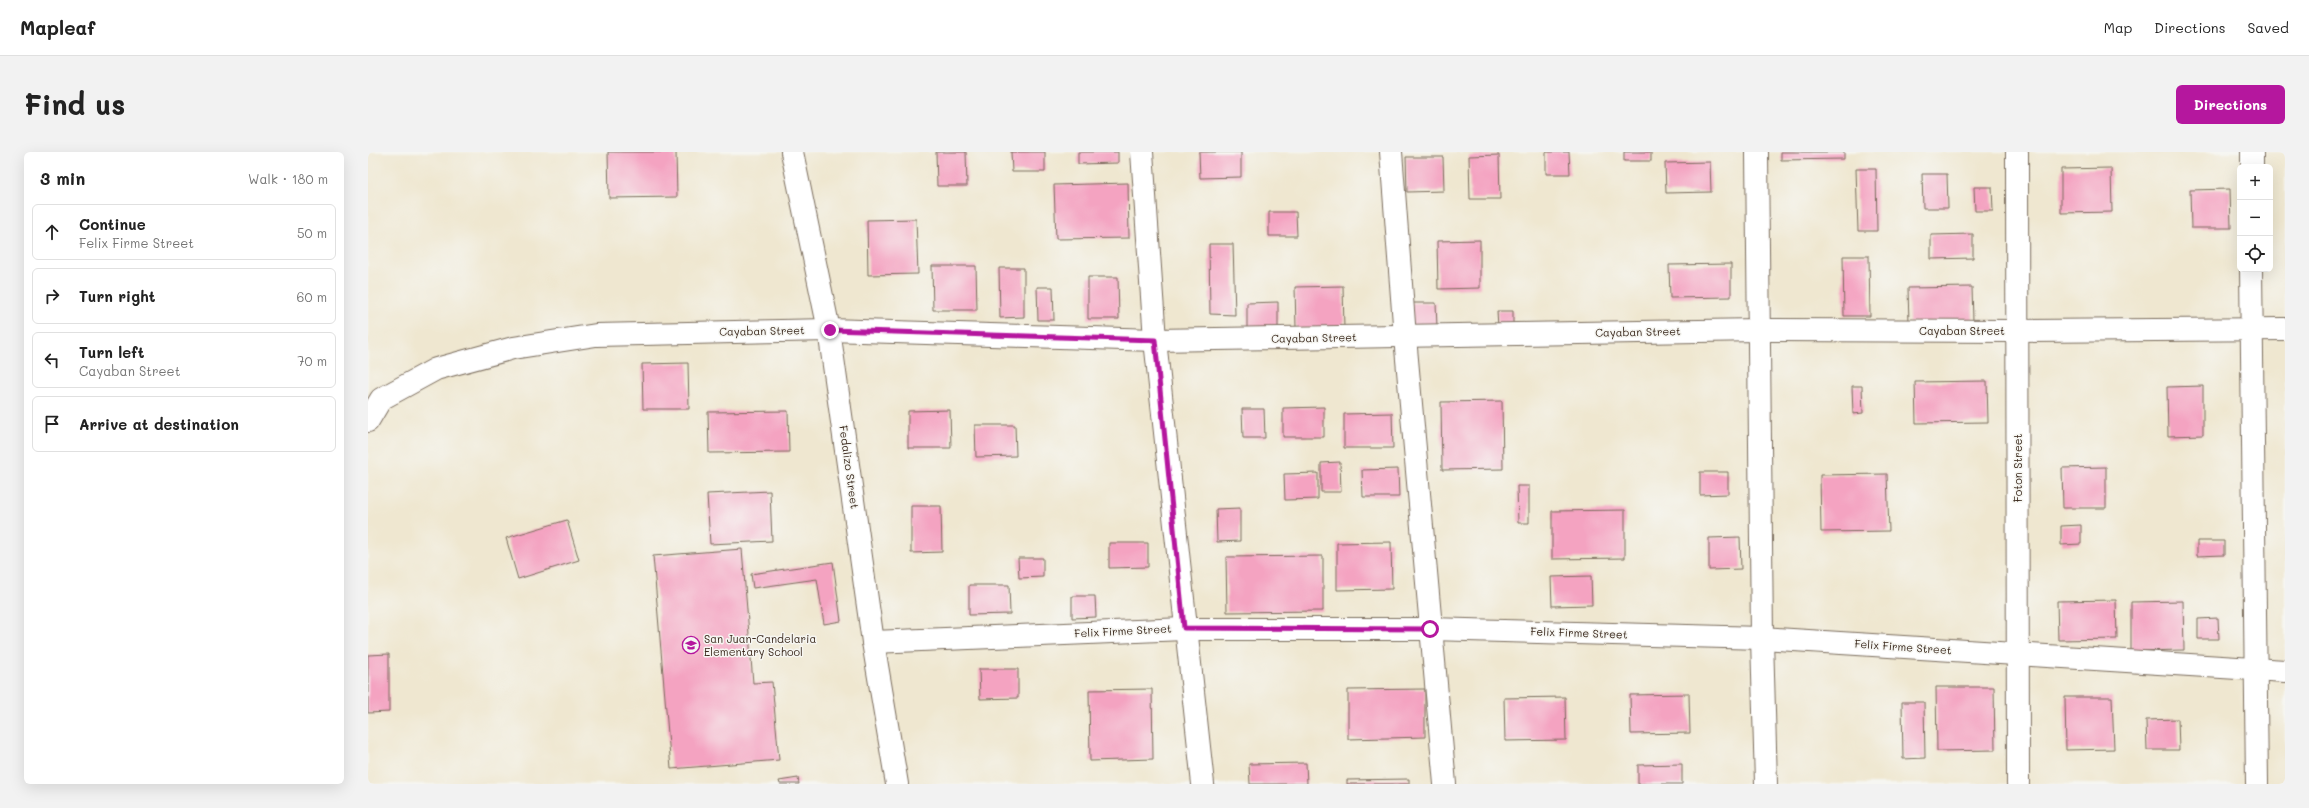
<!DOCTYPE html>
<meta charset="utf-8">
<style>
:root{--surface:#fff;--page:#f2f2f2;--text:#222;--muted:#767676;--line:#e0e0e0;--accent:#b5179e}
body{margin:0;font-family:Mali,sans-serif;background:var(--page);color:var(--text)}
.controls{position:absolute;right:12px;top:12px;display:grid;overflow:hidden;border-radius:6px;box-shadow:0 4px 16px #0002}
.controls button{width:36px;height:36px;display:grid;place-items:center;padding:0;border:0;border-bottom:1px solid var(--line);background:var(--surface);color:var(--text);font:20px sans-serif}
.stop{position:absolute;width:12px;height:12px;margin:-9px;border:3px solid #b5179e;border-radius:50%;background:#fff}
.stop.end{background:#b5179e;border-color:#fff;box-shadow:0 1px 4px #0008}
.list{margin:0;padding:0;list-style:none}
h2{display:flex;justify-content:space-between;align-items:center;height:52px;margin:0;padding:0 16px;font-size:17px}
h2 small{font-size:13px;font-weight:400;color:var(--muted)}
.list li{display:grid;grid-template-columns:26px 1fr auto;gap:12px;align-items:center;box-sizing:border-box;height:56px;margin:0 8px 8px;padding:0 8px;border:1px solid var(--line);border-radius:6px}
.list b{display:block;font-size:15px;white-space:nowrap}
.list p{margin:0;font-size:13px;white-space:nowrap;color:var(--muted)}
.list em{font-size:13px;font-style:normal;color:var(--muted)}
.icon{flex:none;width:22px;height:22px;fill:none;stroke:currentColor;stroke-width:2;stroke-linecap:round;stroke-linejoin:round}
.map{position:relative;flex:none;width:1917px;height:632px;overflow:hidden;border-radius:6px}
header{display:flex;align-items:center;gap:24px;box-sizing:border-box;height:56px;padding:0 20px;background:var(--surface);border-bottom:1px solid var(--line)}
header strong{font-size:19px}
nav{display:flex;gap:22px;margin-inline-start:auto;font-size:14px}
.intro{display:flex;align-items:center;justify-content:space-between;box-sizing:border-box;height:96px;padding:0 24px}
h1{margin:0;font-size:28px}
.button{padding:10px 18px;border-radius:6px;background:var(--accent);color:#fff;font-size:14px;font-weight:700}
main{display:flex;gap:24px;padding:0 24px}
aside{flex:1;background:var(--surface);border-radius:6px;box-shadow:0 4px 16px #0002}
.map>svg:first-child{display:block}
.building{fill:#f4a3c1}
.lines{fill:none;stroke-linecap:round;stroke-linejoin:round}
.minor-casing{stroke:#7a6c5c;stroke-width:24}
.minor{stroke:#fff;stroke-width:22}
.route{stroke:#b5179e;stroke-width:5}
.labels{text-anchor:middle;stroke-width:3;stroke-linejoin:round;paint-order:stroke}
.street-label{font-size:11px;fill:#3b2a1e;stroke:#f6f6f2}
.poi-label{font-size:11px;fill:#3b2a1e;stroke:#f6f6f2;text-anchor:start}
</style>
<header>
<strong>Mapleaf</strong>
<nav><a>Map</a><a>Directions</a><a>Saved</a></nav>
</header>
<div class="intro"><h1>Find us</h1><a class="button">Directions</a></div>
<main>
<aside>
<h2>3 min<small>Walk · 180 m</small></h2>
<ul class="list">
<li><svg class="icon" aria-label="ahead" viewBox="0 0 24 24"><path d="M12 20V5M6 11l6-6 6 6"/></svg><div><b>Continue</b><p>Felix Firme Street</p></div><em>50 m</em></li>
<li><svg class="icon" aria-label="right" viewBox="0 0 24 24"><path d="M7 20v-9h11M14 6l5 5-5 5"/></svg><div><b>Turn right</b></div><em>60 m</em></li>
<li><svg class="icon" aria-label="left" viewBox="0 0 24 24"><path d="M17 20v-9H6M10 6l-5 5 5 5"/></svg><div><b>Turn left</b><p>Cayaban Street</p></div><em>70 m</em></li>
<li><svg class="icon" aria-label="arrive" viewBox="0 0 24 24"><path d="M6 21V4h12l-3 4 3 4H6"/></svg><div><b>Arrive at destination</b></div></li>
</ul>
</aside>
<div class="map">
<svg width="1917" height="632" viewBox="0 0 1917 632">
<rect width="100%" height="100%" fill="#f6f6f2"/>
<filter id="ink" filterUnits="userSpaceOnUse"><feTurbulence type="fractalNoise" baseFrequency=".025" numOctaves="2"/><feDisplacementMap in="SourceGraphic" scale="8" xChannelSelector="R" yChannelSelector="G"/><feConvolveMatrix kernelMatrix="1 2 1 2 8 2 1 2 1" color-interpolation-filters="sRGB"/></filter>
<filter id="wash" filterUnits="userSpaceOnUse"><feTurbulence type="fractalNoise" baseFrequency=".012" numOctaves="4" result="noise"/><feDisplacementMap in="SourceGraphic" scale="16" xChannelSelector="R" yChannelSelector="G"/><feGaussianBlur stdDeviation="0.9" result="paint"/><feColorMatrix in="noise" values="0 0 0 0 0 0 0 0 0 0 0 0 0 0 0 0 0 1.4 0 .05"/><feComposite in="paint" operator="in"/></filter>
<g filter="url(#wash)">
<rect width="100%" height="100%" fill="#efe7d0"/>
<g id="blocks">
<!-- building -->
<g class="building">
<polygon points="240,0 308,0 309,45 241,46"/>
<polygon points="568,0 598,0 599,34 569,34"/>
<polygon points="643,0 677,0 677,20 644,20"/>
<polygon points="710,0 750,0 750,11 710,12"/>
<polygon points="831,0 873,0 873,25 832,26"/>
<polygon points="1178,0 1201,0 1202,22 1178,22"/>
<rect x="1256" y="0" width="27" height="9"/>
<polygon points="1413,0 1476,0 1476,7 1413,8"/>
<polygon points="1131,3 1132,47 1102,47 1101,4"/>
<polygon points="1038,5 1075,5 1076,39 1039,40"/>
<polygon points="1342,10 1343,40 1298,41 1297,11"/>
<polygon points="1743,16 1744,60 1693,61 1693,17"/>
<polygon points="1488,17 1508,17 1509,79 1490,79"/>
<polygon points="1554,22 1579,22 1580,56 1555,56"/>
<polygon points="760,31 761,86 688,87 686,33"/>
<polygon points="1606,35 1624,35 1625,59 1607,59"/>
<polygon points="1862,37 1863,76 1823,76 1822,38"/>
<polygon points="901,60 928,60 929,84 901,84"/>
<polygon points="548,67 550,122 500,123 499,68"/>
<polygon points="1605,82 1605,106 1563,107 1563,83"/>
<polygon points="1112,88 1112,136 1070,137 1069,89"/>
<polygon points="841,92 865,92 867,163 842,162"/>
<polygon points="1475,104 1501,104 1502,164 1476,164"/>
<polygon points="1363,112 1363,145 1302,146 1301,113"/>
<polygon points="564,114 608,114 609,158 565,158"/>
<polygon points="631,116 656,116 656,165 632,166"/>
<polygon points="720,125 750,125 751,167 720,167"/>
<polygon points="975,134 976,177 928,177 927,135"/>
<polygon points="669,135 685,135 686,168 670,168"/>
<polygon points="1604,135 1605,169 1541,171 1540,136"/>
<polygon points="910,150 910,178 879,179 879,151"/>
<polygon points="1043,151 1068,151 1069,175 1043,175"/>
<polygon points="1129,159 1145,159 1145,175 1130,175"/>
<polygon points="320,211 321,257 275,257 274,212"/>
<polygon points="1619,229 1620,270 1548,271 1547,230"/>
<polygon points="1484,234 1494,234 1495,261 1485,262"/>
<polygon points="1835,234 1835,283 1800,284 1799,235"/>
<polygon points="1134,249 1135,317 1074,318 1073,250"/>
<polygon points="956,255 956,285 915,285 915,256"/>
<polygon points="874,257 896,257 897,286 875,286"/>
<polygon points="582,258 583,296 540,296 540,259"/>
<polygon points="420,259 421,300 341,301 340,260"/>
<polygon points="1024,261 1025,296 976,296 976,262"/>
<polygon points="607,273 647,273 648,304 608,305"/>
<polygon points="972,310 973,340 953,340 953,311"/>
<polygon points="1738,315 1738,356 1695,356 1694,316"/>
<polygon points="1030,317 1031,345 995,345 994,318"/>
<polygon points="1332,320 1360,320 1360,342 1332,343"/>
<polygon points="950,321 950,347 917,348 916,322"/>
<polygon points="1519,322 1521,379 1453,380 1452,323"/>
<polygon points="1149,334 1161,334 1161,371 1150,371"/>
<polygon points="402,339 404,389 342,392 339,342"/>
<polygon points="543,354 573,354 574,400 543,401"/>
<polygon points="872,356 872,389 849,390 848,357"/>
<polygon points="1257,358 1257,406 1184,407 1184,359"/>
<polygon points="199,368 211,408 150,427 138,386"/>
<polygon points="1713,373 1713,392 1693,393 1693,374"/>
<polygon points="1372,385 1373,417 1341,418 1341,386"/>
<polygon points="1829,389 1856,389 1856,403 1829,404"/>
<polygon points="1023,390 1024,437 969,438 969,391"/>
<polygon points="741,391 780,391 780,415 741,416"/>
<polygon points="374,397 385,531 404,530 411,608 303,617 285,404"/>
<polygon points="955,404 955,459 859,460 858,405"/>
<polygon points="650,406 675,406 675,425 651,426"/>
<polygon points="465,410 473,469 456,472 449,427 385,436 383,422"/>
<polygon points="1223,424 1224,453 1184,454 1183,425"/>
<polygon points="601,433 641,433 642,462 601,463"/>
<polygon points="704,444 727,444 728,465 704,466"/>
<polygon points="1748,448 1749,487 1690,488 1689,449"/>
<polygon points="1815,449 1816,498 1763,499 1763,450"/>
<polygon points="1850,466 1851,487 1830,487 1830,467"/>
<polygon points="21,502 21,560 0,561 0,503"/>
<polygon points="611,517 650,517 650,546 612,547"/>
<polygon points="1568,535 1626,535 1627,598 1569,599"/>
<polygon points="784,537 785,607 722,609 721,538"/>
<polygon points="1057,537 1057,585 980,587 980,538"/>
<polygon points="1321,542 1322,581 1263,582 1262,543"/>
<polygon points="1197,545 1198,588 1137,589 1136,546"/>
<polygon points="1697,545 1744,545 1746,597 1698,598"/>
<polygon points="1534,550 1556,550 1557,606 1535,607"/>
<polygon points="1810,567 1811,598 1779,598 1778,568"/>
<polygon points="938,611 939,632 882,632 881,612"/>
<polygon points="1314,612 1314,632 1270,632 1270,613"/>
<polygon points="430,626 431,632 412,632 411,629"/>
<polygon points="1041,627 1041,632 979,632 979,628"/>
</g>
</g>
</g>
<g filter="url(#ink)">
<use href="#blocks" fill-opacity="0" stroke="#7a6c5c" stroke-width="1"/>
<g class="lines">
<defs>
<g id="minor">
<polyline points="424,0 461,178 505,490 529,632"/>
<polyline points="774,0 787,188 835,632"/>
<polyline points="1023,0 1037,185 1077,632"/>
<polyline points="1389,0 1394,486 1398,632"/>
<polyline points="1649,0 1650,632"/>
<polyline points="1884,15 1884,0"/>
<polyline points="1883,117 1889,632"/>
<polyline points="0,269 13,247 68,217 145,196 228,183 461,178 787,188 1391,178 1649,179 1917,177"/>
<polyline points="505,490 816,477 1062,477 1394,486 1917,519"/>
</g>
</defs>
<!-- minor casing -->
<use href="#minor" class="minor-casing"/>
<!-- minor -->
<use href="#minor" class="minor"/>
</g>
</g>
<g class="lines" filter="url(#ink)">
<!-- route -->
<polyline class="route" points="462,178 787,188 816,476 1062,477"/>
</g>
<!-- icons -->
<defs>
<symbol id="school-ring" viewBox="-11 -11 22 22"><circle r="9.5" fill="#f6f6f2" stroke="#b5179e" stroke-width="1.5"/><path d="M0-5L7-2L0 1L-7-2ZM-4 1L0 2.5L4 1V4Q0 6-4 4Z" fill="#b5179e"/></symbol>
</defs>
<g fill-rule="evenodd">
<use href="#school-ring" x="313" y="483" width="20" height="20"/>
</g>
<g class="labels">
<!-- street labels -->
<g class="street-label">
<text transform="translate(394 179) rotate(-1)" y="4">Cayaban Street</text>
<text x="1594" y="183">Cayaban Street</text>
<text transform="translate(1270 180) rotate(-1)" y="4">Cayaban Street</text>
<text transform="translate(946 186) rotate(-1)" y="4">Cayaban Street</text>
<text transform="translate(481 315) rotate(82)" y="4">Fedalizo Street</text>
<text transform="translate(1650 316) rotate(-90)" y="4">Foton Street</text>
<text transform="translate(755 479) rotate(-3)" y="4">Felix Firme Street</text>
<text transform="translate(1211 481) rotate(2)" y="4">Felix Firme Street</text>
<text transform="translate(1535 495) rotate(4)" y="4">Felix Firme Street</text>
</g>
<!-- poi labels -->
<g class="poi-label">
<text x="336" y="491">San Juan-Candelaria<tspan x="336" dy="13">Elementary School</tspan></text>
</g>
</g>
</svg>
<div class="controls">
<button>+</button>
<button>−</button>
<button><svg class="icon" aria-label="locate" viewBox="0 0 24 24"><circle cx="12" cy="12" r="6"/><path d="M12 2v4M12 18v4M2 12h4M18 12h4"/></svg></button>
</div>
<div class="stop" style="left:1062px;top:477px"></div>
<div class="stop end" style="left:462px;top:178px"></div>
</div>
</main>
